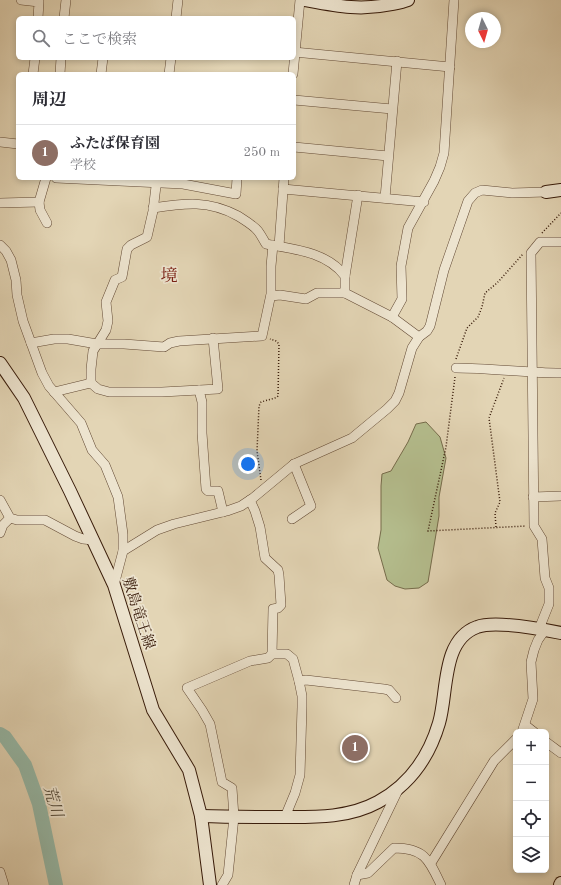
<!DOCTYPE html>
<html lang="ja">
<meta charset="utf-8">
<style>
:root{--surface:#fff;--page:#f2f2f3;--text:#2b2b33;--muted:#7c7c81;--line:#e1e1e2;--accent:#d93025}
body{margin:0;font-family:"Old Standard TT","Noto Serif JP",serif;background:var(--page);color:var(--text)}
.controls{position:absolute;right:12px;bottom:12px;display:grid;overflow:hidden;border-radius:6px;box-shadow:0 2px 6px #0003}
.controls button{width:36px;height:36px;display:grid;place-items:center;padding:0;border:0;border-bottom:1px solid var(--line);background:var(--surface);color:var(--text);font:20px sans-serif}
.compass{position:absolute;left:465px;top:12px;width:36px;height:36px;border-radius:50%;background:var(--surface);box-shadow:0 2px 6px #0003;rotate:175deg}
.you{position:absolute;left:248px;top:464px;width:14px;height:14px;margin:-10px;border:3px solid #fff;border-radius:50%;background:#1a73e8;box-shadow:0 0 0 6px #1a73e833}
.badge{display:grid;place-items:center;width:26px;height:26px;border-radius:50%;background:var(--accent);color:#fff;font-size:13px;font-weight:700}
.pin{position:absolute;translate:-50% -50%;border:2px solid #fff;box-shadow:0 1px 4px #0006}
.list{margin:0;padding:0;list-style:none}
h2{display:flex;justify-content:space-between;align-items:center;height:52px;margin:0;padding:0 16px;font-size:17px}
h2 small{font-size:13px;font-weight:400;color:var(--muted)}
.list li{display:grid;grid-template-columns:26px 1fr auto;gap:12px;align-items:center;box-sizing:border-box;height:56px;padding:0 16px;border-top:1px solid var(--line)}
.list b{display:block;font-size:15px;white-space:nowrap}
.list p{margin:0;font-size:13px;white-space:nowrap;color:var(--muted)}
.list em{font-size:13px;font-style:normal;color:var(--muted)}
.icon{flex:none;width:22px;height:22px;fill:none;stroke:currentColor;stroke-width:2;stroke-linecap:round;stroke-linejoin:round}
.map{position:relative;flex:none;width:561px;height:885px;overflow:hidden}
.search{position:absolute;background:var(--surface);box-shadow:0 2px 6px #0003;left:16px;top:16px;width:280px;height:44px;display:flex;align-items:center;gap:10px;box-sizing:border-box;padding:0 14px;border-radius:6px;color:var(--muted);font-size:15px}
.panel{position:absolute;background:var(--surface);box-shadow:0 2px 6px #0003;left:16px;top:72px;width:280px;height:108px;border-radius:6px}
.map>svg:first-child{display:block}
.green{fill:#b4bd8d;stroke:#766c4b}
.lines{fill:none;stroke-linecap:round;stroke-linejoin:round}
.river{stroke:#96b9a8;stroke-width:14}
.street-casing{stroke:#624934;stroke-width:10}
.secondary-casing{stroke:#371a09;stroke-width:14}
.path{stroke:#371a09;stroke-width:1.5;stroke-dasharray:1 2;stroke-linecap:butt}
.street{stroke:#ede4cf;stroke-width:9}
.secondary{stroke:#ede4cf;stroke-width:12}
.labels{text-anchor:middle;stroke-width:3.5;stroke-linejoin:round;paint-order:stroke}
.street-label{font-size:15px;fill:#371a09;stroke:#ede4cf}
.water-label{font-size:16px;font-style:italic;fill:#544a39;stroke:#ede4cf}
.quarter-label{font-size:17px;fill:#7a1f14;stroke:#ede4cf}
</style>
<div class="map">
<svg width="561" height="885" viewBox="0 0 561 885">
<rect width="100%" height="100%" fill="#e3d5b5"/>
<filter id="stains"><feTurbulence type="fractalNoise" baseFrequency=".005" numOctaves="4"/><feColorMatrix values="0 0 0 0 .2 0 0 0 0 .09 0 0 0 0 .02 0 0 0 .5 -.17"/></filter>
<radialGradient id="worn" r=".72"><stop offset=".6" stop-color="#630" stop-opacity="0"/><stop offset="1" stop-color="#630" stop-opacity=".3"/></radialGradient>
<!-- green -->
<polygon class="green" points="426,422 440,437 446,458 439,497 439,516 428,582 419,588 405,589 395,586 387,580 378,548 381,530 381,486 382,474 391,471 408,442 416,424"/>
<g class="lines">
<!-- river -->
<polyline class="river" points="0,734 5,737 25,765 39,804 56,885"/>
<defs>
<g id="street">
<polyline points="21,0 39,2 38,18"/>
<polyline points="64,18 66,0"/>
<polyline points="176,18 178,0"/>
<polyline points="294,52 450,67"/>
<polyline points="33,74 35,58"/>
<polyline points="60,74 61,58"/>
<polyline points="101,74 103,58"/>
<polyline points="169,74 171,58"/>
<polyline points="293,74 300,0"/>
<polyline points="294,100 392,109"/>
<polyline points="0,142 18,144"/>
<polyline points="294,147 388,156"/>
<polyline points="56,178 183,184 236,194 237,178"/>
<polyline points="283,189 424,202"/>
<polyline points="385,198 397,61"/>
<polyline points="39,202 40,210 47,223"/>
<polyline points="0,203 39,202 46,178"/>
<path d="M 153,208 C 185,203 209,200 238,216 C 244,220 253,225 258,231 C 261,235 263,239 266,244 C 294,249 327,252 345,276 L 345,293 L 392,317 L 419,337"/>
<polyline points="0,245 6,251 11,260 16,280 17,295 23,321 42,373 49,386 81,423 92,450 105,465 118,497 123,534 123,551 114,585"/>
<polyline points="279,246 284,178"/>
<polyline points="345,276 358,195"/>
<polyline points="271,296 280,295 306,299 317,293 345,293"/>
<polyline points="392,317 402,299 401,266 408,228 434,181 440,167 444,153 454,0"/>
<polyline points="31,343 54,339 68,339 97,344 124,344 164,347 170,343 179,341 262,336 271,294 271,266 273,245"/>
<path d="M 456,368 C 491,368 526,373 561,373"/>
<polyline points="91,383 91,369 93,351 106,330 108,321 106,302 115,280 122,277 127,249 131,245 147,237 153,211 157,178"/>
<polyline points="199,390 202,402 202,433 206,489 208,491 218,491 223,512"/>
<polyline points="54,392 91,383 98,389 109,392 162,392 218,389 213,338"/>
<polyline points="533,497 561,496"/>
<polyline points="0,500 10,518 17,520 45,520 75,536 83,539 93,540"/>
<polyline points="250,500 255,511 260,527 265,558 278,570 279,575 281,605 278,608 273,609 272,654 287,654 293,659 299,681 302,696 302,707 300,775 295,793 285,817"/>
<polyline points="292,519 311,506 294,464"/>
<polyline points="0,533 3,525 10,518"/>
<polyline points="123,551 157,530 174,524 227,511 241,506 253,498 294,464 352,438 387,409 395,401 399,393 412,348 419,337 427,331 430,326 444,270 468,201 475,193 482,190 512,193 546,192"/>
<polyline points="539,629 549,604 549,588 545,578 542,539 534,526 531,253 540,242 561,242"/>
<polyline points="299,681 306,680 384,689 389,690 396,698"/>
<polyline points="525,725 534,732"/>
<polyline points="522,732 533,699 531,662 534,650 538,640 545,630"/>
<polyline points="546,742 561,753"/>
<polyline points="431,863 494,761 516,739"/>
<polyline points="0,872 4,885"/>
<path d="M 357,875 L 368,873 L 394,848 C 425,848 429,860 441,885"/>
<polyline points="222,885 228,875 234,817 232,788 222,782 210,724 202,710 187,688 250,661 268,658 272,654"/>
<polyline points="354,885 357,875 398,790"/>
</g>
<g id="secondary">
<path d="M 305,0 C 337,6 360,11 393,4 C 398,3 403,2 408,0"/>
<polyline points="546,192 561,190"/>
<polyline points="0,363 24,398 70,491 114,585 153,710 189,770 201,816 210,885"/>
<path d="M 201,816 C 227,817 252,817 277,817 C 311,817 347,819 378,802 C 409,785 429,757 439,723 C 448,693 441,640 477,627 C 495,620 541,629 561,633"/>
<polyline points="560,885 561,883"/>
</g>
</defs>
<!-- street casing -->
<use href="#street" class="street-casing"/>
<!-- secondary casing -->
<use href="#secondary" class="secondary-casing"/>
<!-- path -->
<g class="path">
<polyline points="542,233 561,213"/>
<polyline points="456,359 467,328 478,317 482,307 485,293 497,283 523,254"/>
<polyline points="455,377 446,447 428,531 526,526"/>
<polyline points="261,480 257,451 259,406 261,402 275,398 278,396 279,344 276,341 270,339"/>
<polyline points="496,527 495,513 500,502 489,418 504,378"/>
</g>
<!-- street -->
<use href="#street" class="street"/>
<!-- secondary -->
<use href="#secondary" class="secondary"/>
</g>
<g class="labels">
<!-- street labels -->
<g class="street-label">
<text transform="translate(139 613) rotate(72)" y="5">敷島竜王線</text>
</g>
<!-- water labels -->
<g class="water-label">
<text transform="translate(54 801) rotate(74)" y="6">荒川</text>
</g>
<!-- quarter labels -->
<g class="quarter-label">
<text x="169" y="281">境</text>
</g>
</g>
<rect width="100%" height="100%" filter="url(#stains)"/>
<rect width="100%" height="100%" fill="url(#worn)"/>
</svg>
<div class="controls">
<button>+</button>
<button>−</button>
<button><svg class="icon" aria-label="locate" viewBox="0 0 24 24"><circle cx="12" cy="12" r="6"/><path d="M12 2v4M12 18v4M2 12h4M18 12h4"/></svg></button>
<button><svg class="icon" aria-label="layers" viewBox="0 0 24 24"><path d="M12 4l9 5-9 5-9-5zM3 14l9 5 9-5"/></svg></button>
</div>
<svg class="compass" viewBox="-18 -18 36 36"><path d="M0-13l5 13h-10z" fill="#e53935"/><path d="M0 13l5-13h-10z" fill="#7c7c81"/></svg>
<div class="you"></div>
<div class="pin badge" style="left:355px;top:748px;background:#8d6e63">1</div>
<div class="search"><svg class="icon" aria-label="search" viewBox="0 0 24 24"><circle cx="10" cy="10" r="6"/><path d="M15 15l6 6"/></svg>ここで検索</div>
<section class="panel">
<h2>周辺<small></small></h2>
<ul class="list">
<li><span class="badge" style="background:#8d6e63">1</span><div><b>ふたば保育園</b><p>学校</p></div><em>250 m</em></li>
</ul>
</section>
</div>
